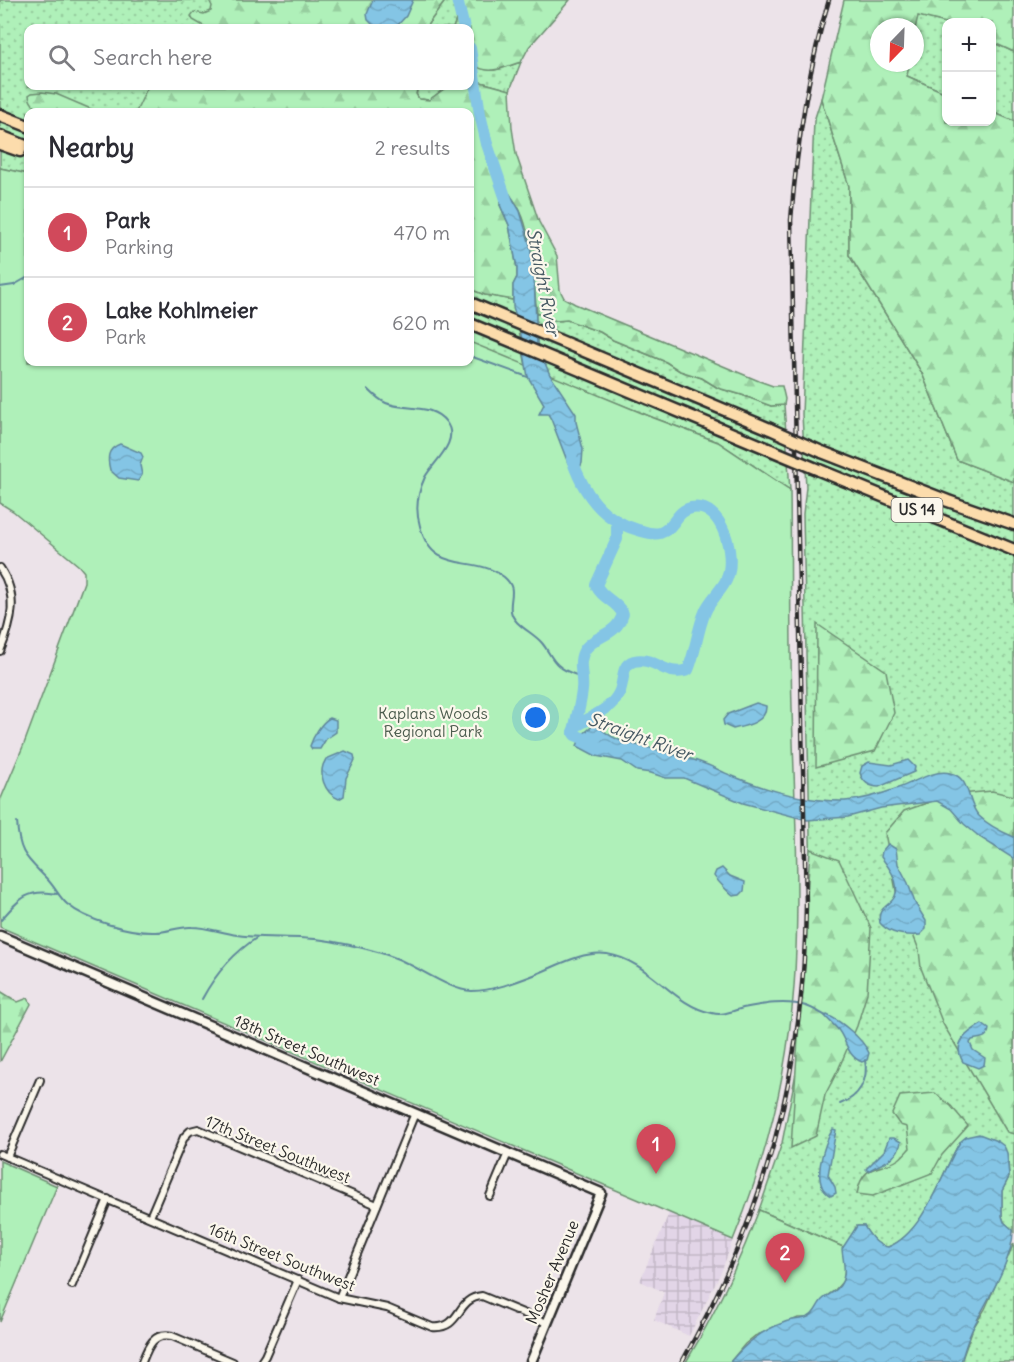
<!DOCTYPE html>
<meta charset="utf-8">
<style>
:root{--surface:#fff;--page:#f7f7f7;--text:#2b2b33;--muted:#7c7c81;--line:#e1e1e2;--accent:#d1495b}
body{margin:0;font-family:Delius,sans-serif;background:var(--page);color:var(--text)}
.controls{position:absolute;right:18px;top:18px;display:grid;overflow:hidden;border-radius:12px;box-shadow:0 2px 4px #0004}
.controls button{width:54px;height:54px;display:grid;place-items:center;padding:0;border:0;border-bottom:2px solid var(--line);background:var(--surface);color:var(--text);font:30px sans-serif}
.compass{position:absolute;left:870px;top:18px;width:54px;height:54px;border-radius:50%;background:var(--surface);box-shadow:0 2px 4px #0004;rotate:203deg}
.you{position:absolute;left:536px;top:718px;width:21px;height:21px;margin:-15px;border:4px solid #fff;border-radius:50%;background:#1a73e8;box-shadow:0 0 0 9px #1a73e833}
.badge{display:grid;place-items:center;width:39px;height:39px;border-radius:50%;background:var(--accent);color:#fff;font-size:20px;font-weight:700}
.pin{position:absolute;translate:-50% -50px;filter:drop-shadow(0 2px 3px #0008)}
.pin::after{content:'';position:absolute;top:32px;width:21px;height:18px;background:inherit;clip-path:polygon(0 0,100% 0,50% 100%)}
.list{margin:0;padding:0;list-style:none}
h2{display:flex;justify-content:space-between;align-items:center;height:78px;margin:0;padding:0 24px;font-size:26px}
h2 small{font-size:20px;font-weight:400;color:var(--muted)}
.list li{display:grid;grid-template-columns:39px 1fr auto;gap:18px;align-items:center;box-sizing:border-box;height:90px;padding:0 24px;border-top:2px solid var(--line)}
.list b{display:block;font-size:22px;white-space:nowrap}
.list p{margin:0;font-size:20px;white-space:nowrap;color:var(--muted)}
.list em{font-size:20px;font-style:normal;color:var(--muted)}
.icon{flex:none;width:33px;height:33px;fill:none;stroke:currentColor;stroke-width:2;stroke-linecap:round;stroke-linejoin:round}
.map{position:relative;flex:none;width:1014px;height:1362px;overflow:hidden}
.search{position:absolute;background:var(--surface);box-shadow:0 2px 4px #0004;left:24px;top:24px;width:450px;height:66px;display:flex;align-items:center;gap:15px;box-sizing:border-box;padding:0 21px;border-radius:12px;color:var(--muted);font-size:22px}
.panel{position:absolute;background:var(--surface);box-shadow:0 2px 4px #0004;left:24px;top:108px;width:450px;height:258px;border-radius:12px}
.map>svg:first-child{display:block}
.industrial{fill:url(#industrial-grid)}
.grass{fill:url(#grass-dots);stroke:#6d8e72;stroke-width:1.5}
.forest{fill:url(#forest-firs);stroke:#6d8e72;stroke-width:1.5}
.green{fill:#aff0b9;stroke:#6d8e72;stroke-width:1.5}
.water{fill:url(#water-waves);stroke:#60879b;stroke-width:1.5}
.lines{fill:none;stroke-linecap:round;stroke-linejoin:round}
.stream{stroke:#60879b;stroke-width:2}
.river{stroke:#84c5e5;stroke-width:12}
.street-casing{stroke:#2b2b2b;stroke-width:10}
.secondary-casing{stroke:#2b2b2b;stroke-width:13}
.highway-casing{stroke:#2b2b2b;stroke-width:15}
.street{stroke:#fbf7ec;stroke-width:6}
.secondary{stroke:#fbf7ec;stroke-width:8}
.highway{stroke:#fcdcac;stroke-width:10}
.rail-casing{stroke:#2b2b2b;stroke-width:4.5}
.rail{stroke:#fbf7ec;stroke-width:2;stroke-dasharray:7;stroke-linecap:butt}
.highway-bridge-casing{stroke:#2b2b2b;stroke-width:15;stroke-linecap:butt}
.highway-bridge{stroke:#fcdcac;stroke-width:10}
.labels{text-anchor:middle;stroke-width:4.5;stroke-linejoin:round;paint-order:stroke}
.shield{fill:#fbf7ec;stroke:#696865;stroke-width:1.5}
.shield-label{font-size:15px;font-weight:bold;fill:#2b2b2b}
.park-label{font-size:16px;fill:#4c5c4e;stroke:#fbf7ec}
.street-label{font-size:16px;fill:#2b2b2b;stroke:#fbf7ec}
.water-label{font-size:18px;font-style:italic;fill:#465963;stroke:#fbf7ec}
</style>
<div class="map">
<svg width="1014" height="1362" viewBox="0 0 1014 1362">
<defs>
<pattern id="industrial-grid" width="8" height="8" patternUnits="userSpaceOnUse" patternTransform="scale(1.5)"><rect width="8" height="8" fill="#e2d5e7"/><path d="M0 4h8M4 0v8" fill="none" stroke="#c2b7c6"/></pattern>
<pattern id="grass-dots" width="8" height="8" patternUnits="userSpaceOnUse" patternTransform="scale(1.5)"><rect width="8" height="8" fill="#aff0b9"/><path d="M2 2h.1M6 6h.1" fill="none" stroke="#97ce9f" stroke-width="1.8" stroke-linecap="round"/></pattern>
<pattern id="forest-firs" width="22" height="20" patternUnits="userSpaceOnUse" patternTransform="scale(1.5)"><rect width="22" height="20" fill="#aff0b9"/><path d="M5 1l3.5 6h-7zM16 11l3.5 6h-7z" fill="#97ce9f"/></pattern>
<pattern id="water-waves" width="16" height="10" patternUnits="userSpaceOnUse" patternTransform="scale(1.5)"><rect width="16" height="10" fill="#84c5e5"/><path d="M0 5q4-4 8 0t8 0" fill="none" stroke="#72a9c5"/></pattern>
</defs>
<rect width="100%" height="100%" fill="#ece3e9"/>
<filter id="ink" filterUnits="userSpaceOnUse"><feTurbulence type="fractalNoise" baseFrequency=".0167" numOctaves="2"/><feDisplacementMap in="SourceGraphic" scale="12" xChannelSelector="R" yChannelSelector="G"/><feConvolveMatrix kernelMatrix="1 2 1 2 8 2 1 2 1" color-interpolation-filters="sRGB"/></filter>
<g filter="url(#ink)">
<!-- industrial -->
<polygon class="industrial" points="669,1213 733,1240 722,1270 689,1336 654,1320 664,1292 640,1281"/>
<!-- grass -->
<g class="grass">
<polygon points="0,0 278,0 259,28 28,28 28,86 199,86 167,112 28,112 28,174 0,168"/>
<polygon points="446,0 459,0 461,7 453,28 425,28"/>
<polygon points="917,15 946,23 946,93 907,76 909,63 915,63 915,29"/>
<polygon points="992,42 1014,52 1014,121 992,112"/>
<path d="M 470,62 C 488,77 501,68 521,62 L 510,90 L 470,79 Z"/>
<polygon points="418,86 448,86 429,100 419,99 416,94"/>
<path d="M 821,99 L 849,186 L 849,255 L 922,373 L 957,460 L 1014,482 L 1014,1232 L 1004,1222 L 1002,1216 L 1002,1191 L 1009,1177 L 1008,1158 L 960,1142 C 940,1175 926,1232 888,1247 C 877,1246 869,1235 864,1226 L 857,1226 L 847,1244 L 843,1247 L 759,1210 L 782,1143 L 798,1063 L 811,880 L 803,514 L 806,487 L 802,414 L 814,121 Z"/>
<polygon points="470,289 485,295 513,300 526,366 470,343"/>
<polygon points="535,298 537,313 556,321 567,320 600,332 613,340 666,362 680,371 702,378 718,388 742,395 771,406 784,405 790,490 718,442 654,418 550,376 537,344"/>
<polygon points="1014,1243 1014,1362 961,1362 973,1328 985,1309"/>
</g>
<!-- forest -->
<g class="forest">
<polygon points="209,0 446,0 425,28 207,28 193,20 191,16 194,12 204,14 211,11 212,6"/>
<path d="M 459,0 L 570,0 L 529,47 L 521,62 C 501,68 488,77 470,62 L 470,28 L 453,28 L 461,7 Z"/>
<polygon points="844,0 1014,0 1014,52 992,42 992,22 946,23 918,16 915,29 915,27 879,27 879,63 909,63 907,76 946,93 946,122 992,122 992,112 1014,121 1014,482 957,460 922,373 849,255 849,186 821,99"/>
<path d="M 470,79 L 510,90 L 512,128 L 516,154 L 539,222 L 557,256 L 560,290 L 564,298 L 575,304 L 759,381 L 773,386 L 782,386 L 785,399 L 784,405 L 771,406 L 742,395 L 718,388 L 702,378 L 680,371 L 666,362 L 613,340 L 600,332 L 567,320 L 556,321 L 537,313 C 532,280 535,210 503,190 L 500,205 L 509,225 L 517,268 L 517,277 L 513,285 L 513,300 L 485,295 L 470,289 L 470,112 L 136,112 L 148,86 L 418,86 L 416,94 L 419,99 L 429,100 L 448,86 L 470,86 Z"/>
<path d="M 42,92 L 56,94 L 98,112 C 80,113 31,120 29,95 L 32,93 Z"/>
<polygon points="817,624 886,671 894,713 875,751 816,767"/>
<polygon points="992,791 1014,796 1014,1134 1007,1132 943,1024 921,968 919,950 896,891 885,833 904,811 950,795"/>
<polygon points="810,849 839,860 871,928 867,993 857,1026 838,1070 825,1095 816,1136 791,1148"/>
<polygon points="0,991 18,1002 28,998 31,1004 0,1062"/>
<path d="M 935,1093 L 951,1106 L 968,1126 L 942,1155 L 932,1173 L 873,1196 L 857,1194 C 863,1161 880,1172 899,1159 C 903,1156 907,1151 910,1148 L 907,1127 L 900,1125 L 892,1114 L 900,1096 Z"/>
</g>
<!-- green -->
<g class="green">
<path d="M 0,168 L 28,174 L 28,362 L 470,362 L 470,342 L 654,418 L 718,442 L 790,490 C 791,563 790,636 792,708 C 794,788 799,869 796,949 C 793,1048 771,1148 733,1240 L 0,927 L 0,801 L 24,744 L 84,582 L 84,572 L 79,566 L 13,511 L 0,503 Z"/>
<polygon points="0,1161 57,1186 0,1322"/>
<path d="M 759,1210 L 843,1247 L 845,1267 L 843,1281 L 835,1290 L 828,1295 L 812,1315 L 807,1318 L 798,1318 L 755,1336 L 745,1344 L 730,1362 L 686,1362 C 715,1314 739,1263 759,1210 Z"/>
</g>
<!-- water -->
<g class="water">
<polygon points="373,0 413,0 406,16 395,28 376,28 368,20 367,14"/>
<polygon points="504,189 510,194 520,211 530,245 534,277 537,344 550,375 576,414 576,422 583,449 582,463 577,474 568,463 551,419 548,414 539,414 544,404 528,377 520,329 513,307 513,285 517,277 517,268 509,225 500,205"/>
<path d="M 120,444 L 141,453 L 143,457 L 140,465 L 142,475 L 138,481 L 119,478 L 110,470 C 107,458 107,449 120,444 Z"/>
<path d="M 756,703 L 766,706 C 767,722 746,726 733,729 L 724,725 L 723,720 L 728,714 Z"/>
<path d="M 330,718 L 336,720 L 336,732 L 326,739 L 320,749 L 312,749 L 310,746 C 313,737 321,722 330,718 Z"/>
<path d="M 596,723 C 614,746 641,744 666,752 C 679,756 693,759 705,764 C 714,767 722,772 730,775 C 764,789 808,802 845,801 C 862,800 882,794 898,788 C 913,783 934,769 950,773 C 972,778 966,803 979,816 C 988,825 1002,832 1014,837 L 1014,859 L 981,838 L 964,824 L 951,809 L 937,801 L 881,808 L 848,817 L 807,820 L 743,803 L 684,778 L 666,778 L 651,773 L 637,771 L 622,761 L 596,756 L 577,746 L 581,736 Z"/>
<path d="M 345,751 L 354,755 L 355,760 L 346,778 L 344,796 L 339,799 C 324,793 317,773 326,759 Z"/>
<path d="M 908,760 L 915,767 L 914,772 L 879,787 C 869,787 863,782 860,773 L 862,766 L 869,762 L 891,765 Z"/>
<path d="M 888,844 L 896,849 L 898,864 L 908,883 L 915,903 L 926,921 L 926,929 L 920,935 C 906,936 889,934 880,923 C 876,907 890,907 895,896 C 901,883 888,866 881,857 L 882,851 Z"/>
<path d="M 722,868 L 730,876 L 745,882 L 744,891 L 740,895 L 733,896 C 730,894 715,878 714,876 L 716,871 Z"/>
<path d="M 827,1015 C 841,1021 863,1039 869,1053 L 867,1060 L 862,1062 C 847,1056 847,1042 839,1031 C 835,1025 829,1021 825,1016 Z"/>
<path d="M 982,1024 L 989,1029 C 988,1039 980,1038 972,1040 L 970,1043 L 973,1050 L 985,1058 L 984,1065 L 978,1068 L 963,1062 C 952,1043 966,1033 982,1024 Z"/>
<path d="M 833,1129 L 836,1130 L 828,1175 L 835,1187 L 836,1193 L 831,1196 C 810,1186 823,1144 833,1129 Z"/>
<path d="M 979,1134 L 997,1141 L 1004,1146 L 1007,1153 L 1009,1177 L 1002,1191 L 1002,1216 L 1004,1222 L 1013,1230 C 1014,1259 984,1305 972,1330 C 967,1341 964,1351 961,1362 L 730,1362 C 747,1342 761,1331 785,1322 C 793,1319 801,1320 808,1317 C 815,1315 817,1305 822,1300 C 827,1295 833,1293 837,1289 C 849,1277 843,1263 842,1249 L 857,1226 L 864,1226 C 869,1235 877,1246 888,1247 C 924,1233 941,1174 960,1142 L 966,1137 Z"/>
<path d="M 889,1138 L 894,1138 L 901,1142 C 898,1160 881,1163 868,1171 L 866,1169 L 884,1151 Z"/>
</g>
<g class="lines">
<!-- stream -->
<g class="stream">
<polyline points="0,287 14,285 28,277"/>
<polyline points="470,356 528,377"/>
<path d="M 368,389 C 374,395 379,400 386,403 C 405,411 432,403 446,422 C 461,441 433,462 425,477 C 418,492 415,510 420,526 C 433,577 473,553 504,577 C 518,589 509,597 511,611 C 513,625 533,632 542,643 C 548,650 551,659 558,665 C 565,672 574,674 582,677"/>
<path d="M 17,822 C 19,854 26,857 47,879 C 55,887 59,897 67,904 C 87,921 131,933 156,932 C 168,932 180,926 192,927 C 207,927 222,933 237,935 C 265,939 295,936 323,940 C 343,943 374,950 393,957 C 416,965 450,991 472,991 C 492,991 516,982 534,975 C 557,966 581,951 607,954 C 651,961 671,1005 712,1013 C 723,1016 732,1011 743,1008 C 763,1004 786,1000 806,1006 C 813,1008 820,1013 826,1016"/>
<path d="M 1,920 C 19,899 28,888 57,894"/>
<path d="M 202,999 C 216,973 233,953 258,937"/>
<path d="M 840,1104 C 859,1097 869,1080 865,1060"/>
</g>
<!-- river -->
<g class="river">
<polyline points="457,0 464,28"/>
<polyline points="470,48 480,114 487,144 509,208"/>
<path d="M 572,459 C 583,493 602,520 638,530 C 645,532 653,535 660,533 C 674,529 676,511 691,508 C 723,502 736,556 727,578 C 724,588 709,601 705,612 C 697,631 696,651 688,670 C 665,678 656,656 634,661 C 620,665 625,681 619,693 C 610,711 591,716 575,727 L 573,732 L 575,735 L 595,743"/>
<path d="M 575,727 C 577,715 581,702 582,690 C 584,676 576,661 586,648 C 598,634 616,636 623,614 C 616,600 602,599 596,585 L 617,539 L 617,521"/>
</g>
<defs>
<g id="street">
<path d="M 0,568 C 19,596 12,622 0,651"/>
<path d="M 0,1154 L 339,1298 L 387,1308 L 432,1327 C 462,1330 455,1298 482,1296 L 547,1323"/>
<polyline points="7,1157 40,1080"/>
<polyline points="490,1196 508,1153"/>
<polyline points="150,1217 184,1137 190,1131 198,1129 377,1205"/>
<polyline points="72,1285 108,1199"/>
<polyline points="339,1298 415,1113"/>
<path d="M 142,1362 C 148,1347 153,1332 172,1336 L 233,1362"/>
<polyline points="261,1362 265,1356 298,1280"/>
</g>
<polyline id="secondary" points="0,936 601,1193 531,1362"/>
<g id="highway">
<polyline points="0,115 28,126"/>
<polyline points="0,136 28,147"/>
<polyline points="0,144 20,151"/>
<polyline points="470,303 770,429"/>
<polyline points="470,324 771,450"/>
<polyline points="822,452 948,501 1014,524"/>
<polyline points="819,470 1014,550"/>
</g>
</defs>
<!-- street casing -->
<use href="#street" class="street-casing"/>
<!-- secondary casing -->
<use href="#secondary" class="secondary-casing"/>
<!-- highway casing -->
<use href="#highway" class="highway-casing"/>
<!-- street -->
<use href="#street" class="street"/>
<!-- secondary -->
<use href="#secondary" class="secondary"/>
<!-- highway -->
<use href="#highway" class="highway"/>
<defs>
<path id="rail" d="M 682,1362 C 765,1213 804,1075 806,905 L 791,220 C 797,145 807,72 829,0"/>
</defs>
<!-- rail casing -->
<use href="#rail" class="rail-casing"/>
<!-- rail -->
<use href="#rail" class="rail"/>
<defs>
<g id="highway-bridge">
<polyline points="770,429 822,452"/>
<polyline points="771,450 819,470"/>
</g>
</defs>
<!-- highway-bridge casing -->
<use href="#highway-bridge" class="highway-bridge-casing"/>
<!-- highway-bridge -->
<use href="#highway-bridge" class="highway-bridge"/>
</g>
</g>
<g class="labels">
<!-- shield labels -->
<rect class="shield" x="891.5" y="498" width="51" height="24" rx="4.5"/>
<g class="shield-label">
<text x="917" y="515">US 14</text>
</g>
<!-- park labels -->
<g class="park-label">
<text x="433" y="719">Kaplans Woods<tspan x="433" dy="18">Regional Park</tspan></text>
</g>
<!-- street labels -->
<g class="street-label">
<text transform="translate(307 1050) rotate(23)" y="6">18th Street Southwest</text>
<text transform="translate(278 1149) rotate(22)" y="6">17th Street Southwest</text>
<text transform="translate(282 1257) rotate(22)" y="6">16th Street Southwest</text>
<text transform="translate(552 1272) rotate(-67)" y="6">Mosher Avenue</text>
</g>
<!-- water labels -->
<g class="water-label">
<text transform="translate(543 282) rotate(79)" y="6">Straight River</text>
<text transform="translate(640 737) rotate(20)" y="6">Straight River</text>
</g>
</g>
</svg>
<div class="controls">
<button>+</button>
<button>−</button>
</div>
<svg class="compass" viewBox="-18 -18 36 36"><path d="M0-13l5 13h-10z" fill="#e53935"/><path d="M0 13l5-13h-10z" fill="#7c7c81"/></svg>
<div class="you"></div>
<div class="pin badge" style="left:656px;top:1174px">1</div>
<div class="pin badge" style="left:785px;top:1283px">2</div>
<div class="search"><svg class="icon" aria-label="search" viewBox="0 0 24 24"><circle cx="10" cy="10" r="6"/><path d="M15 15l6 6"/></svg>Search here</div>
<section class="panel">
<h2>Nearby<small>2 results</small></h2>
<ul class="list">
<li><span class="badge">1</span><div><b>Park</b><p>Parking</p></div><em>470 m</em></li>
<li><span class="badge">2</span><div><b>Lake Kohlmeier</b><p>Park</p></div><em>620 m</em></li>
</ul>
</section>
</div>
